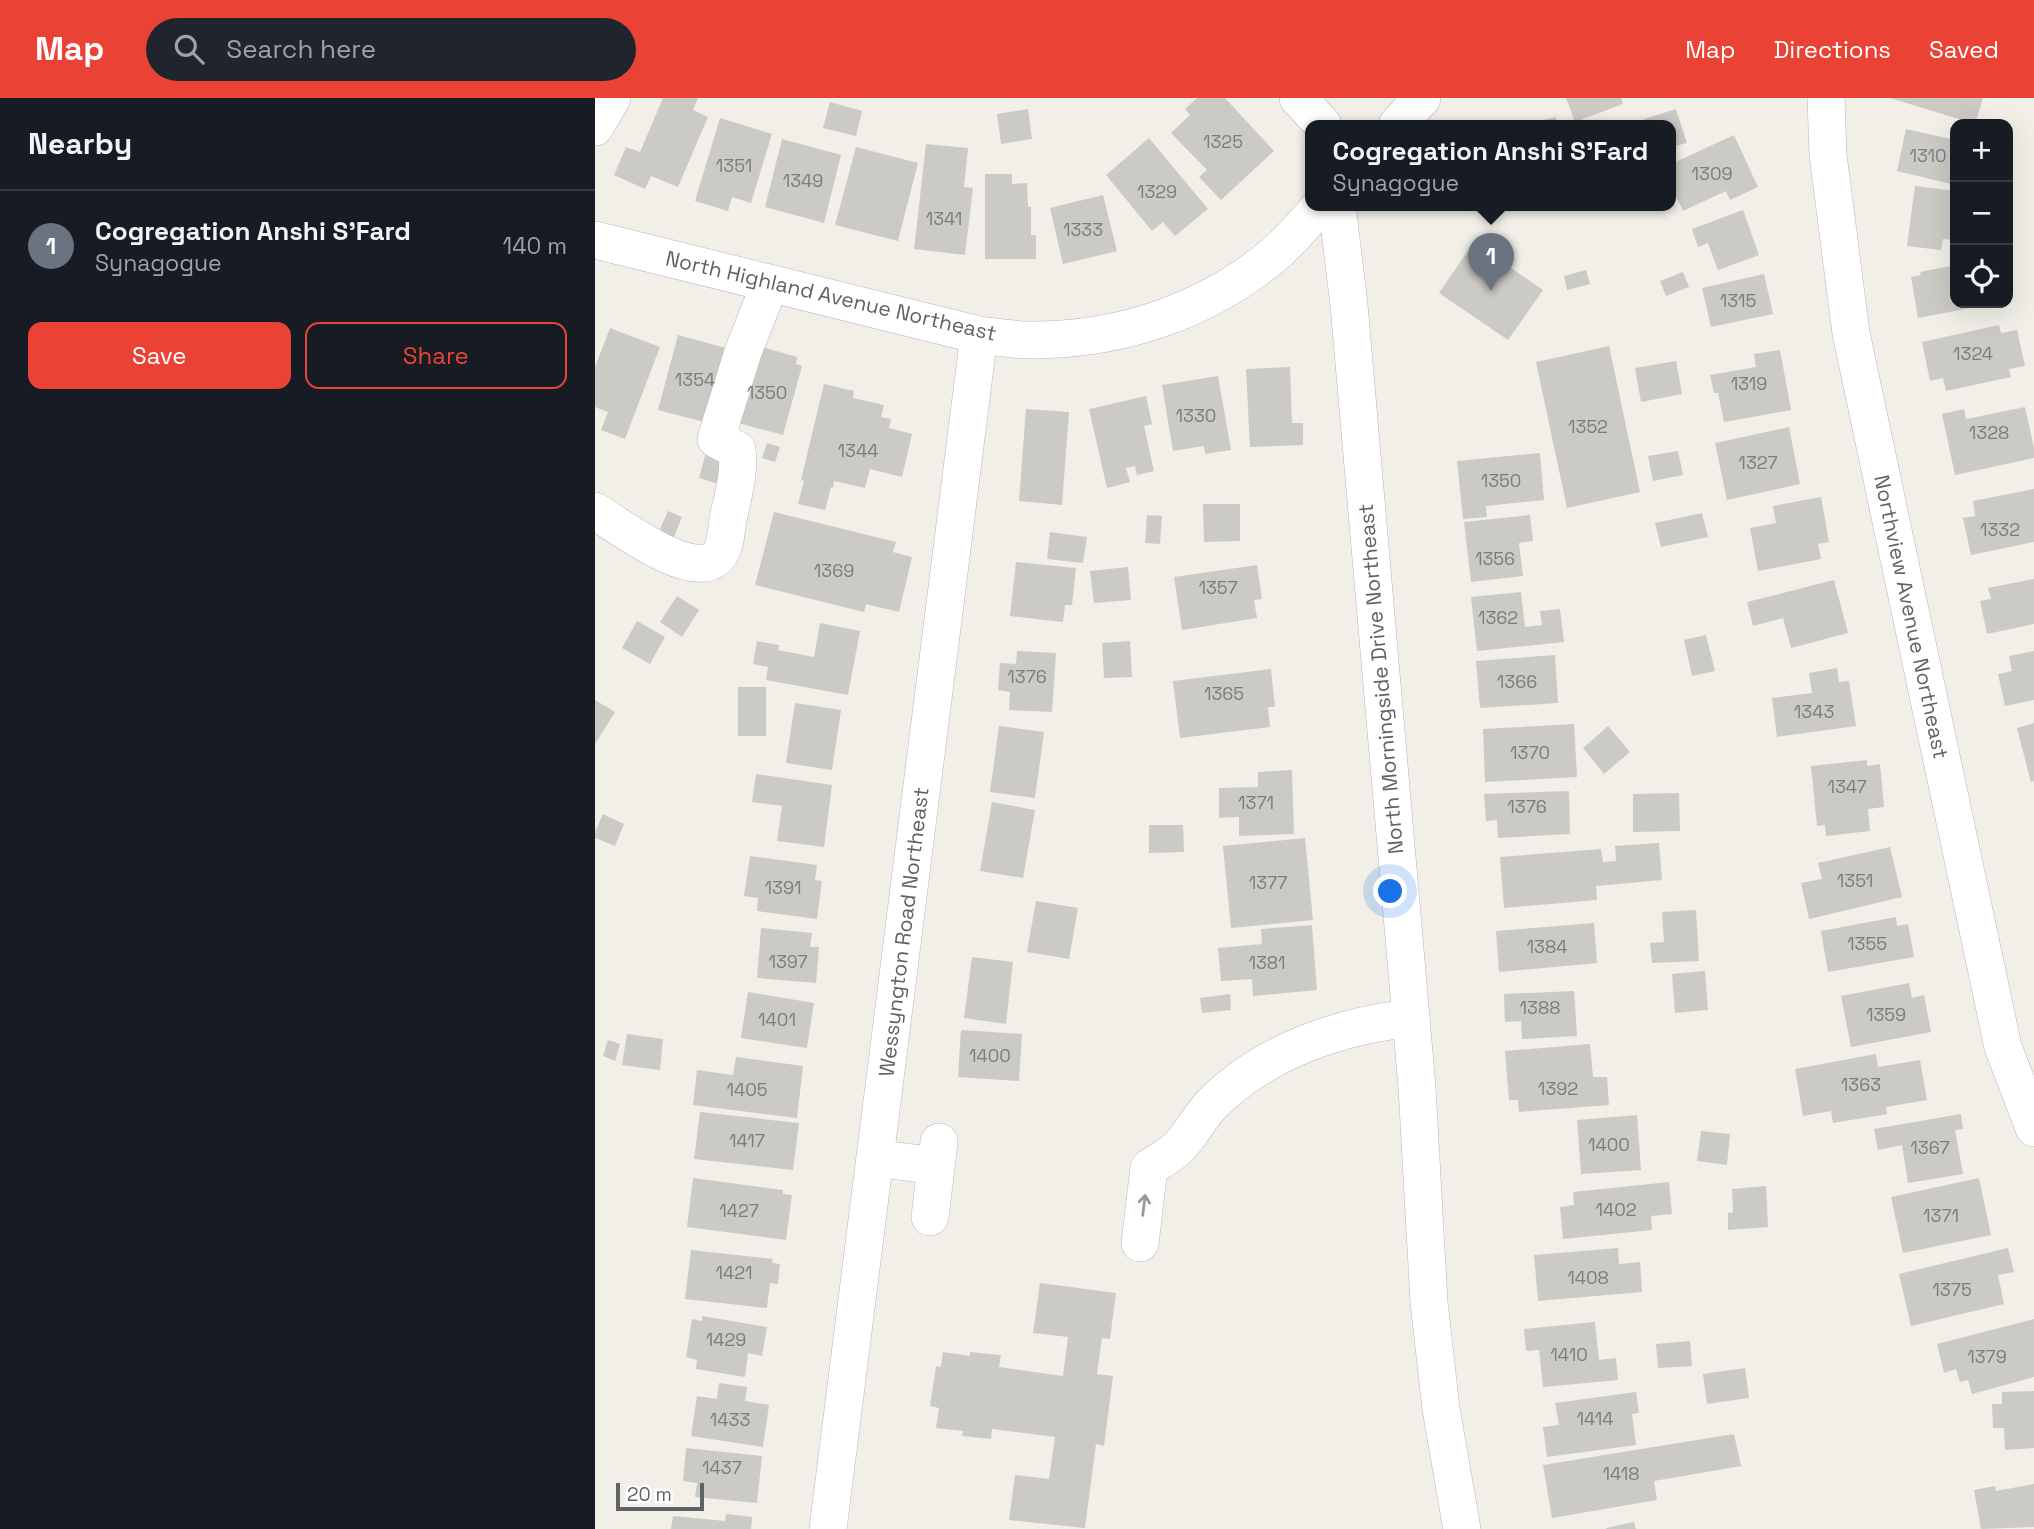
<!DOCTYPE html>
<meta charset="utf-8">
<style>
:root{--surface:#171b24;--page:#20242c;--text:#f1f3f6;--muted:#9ea1a6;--line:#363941;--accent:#ea4335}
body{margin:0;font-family:"Space Grotesk",sans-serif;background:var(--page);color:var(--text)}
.controls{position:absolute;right:21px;top:21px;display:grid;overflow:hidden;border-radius:14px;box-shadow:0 7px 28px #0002}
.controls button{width:63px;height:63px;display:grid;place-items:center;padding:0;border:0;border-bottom:2px solid var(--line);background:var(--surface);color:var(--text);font:35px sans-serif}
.scale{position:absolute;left:21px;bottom:18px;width:88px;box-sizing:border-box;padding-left:7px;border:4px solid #5f6368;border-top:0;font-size:19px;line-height:24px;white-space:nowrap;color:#5f6368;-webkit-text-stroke:5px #fff;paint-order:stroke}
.you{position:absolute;left:796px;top:794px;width:24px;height:24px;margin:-18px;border:5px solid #fff;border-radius:50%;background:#1a73e8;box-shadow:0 0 0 10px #1a73e833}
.badge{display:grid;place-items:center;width:46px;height:46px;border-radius:50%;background:var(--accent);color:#fff;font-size:23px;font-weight:700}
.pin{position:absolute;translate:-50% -58px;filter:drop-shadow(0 2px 4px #0008)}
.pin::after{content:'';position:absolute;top:37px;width:24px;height:21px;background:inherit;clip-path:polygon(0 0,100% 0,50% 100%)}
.popup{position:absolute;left:710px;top:22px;width:371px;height:91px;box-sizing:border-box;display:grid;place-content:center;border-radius:14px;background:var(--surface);filter:drop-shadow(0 2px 5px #0005);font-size:23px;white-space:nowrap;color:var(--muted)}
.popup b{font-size:26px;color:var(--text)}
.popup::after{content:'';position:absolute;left:50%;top:100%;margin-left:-14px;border:14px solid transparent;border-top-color:var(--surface)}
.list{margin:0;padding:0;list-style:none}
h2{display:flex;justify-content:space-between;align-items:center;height:91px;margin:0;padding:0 28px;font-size:30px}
h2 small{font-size:23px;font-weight:400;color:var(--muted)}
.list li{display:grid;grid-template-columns:46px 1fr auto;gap:21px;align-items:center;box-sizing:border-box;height:112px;padding:0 28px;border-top:2px solid var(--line)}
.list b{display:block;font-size:26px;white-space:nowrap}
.list p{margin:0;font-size:23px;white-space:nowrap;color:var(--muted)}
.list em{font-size:23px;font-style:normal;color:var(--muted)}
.actions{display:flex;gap:14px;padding:21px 28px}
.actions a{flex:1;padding:16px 0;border:2px solid var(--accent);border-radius:14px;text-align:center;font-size:24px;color:var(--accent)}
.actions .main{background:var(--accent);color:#fff}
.icon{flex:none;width:38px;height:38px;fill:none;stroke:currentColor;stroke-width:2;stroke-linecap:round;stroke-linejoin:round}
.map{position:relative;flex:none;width:1439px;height:1431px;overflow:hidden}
header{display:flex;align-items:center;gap:42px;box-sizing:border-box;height:98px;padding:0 35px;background:var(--accent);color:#fff}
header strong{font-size:33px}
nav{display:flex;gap:38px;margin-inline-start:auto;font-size:24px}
.search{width:490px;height:63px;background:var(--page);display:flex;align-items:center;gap:18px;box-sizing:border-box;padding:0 24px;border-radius:38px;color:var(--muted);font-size:26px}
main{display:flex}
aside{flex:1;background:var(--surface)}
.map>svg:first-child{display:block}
.building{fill:#cccac5}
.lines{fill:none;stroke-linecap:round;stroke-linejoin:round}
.minor-casing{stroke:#b5b8bc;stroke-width:38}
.minor{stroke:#fff;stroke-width:37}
.oneway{stroke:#979a9d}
.labels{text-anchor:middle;stroke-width:5;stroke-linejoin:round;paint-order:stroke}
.number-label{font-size:18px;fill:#7a7d7f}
.street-label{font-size:21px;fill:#5f6368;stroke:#fff}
</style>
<header>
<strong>Map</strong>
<div class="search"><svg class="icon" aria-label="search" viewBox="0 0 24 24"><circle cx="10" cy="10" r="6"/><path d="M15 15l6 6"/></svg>Search here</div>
<nav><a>Map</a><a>Directions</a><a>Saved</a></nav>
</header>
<main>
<aside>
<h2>Nearby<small></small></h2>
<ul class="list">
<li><span class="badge" style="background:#6b7280">1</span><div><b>Cogregation Anshi S'Fard</b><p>Synagogue</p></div><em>140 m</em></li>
</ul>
<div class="actions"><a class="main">Save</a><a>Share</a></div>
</aside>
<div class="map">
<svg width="1439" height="1431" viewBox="0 0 1439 1431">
<rect width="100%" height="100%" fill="#f1efe8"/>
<!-- building -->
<g class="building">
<polygon points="68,0 103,0 98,12 113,19 83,89 56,78 50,91 19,77 31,49 45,54"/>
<polygon points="602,0 630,0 679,53 626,102 604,79 612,72 576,35 595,17 590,11"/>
<polygon points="971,0 1026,0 1028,6 980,24"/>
<polygon points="1295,0 1388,0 1380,26"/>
<polygon points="235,4 267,13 261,38 228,30"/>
<polygon points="433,11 437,41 406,46 402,16"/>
<polygon points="1081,11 1092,45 1076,49 1076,27 1051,27 1049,21"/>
<polygon points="961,19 962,27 931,27 931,26"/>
<polygon points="125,20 177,36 156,105 137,99 133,113 100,103"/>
<polygon points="1311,31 1360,42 1360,87 1302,73"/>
<polygon points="1139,37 1163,89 1135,102 1131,93 1088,113 1076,87 1076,66"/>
<polygon points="554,40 613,111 580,138 568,124 557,133 511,77"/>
<polygon points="187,41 246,57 229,125 170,109"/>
<polygon points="331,46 373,50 369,89 378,90 370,157 319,151"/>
<polygon points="261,49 323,65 303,143 240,127"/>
<polygon points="390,76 417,76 417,86 432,85 433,109 436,109 436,137 441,137 441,161 390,161"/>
<polygon points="1320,88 1360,93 1360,142 1348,141 1346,152 1312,148"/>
<polygon points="508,97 522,153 468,166 455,110"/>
<polygon points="1148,112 1164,157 1123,172 1113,145 1103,149 1097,131"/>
<polygon points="879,144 948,192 913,242 844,195"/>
<polygon points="1360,167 1360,205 1396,206 1323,220 1316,179 1326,177 1325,174"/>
<polygon points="991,172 995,186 972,192 969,178"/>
<polygon points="1088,174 1094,189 1071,198 1065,183"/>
<polygon points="1169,176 1178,216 1116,229 1107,190"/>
<polygon points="1404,227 1406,235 1422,232 1430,268 1414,271 1416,279 1351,293 1348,280 1335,283 1327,244"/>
<polygon points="15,230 65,249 30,341 6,332 13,314 0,309 0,269"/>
<polygon points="83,237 138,252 117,326 63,312"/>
<polygon points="157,246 202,259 201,266 207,268 188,337 136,323"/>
<polygon points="1014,248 1045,394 972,410 941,264"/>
<polygon points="1185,252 1196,312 1129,324 1123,295 1119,295 1115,277 1161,269 1159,256"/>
<polygon points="1081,263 1087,296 1046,304 1040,270"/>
<polygon points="695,269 697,325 708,325 708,347 655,349 651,271"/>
<polygon points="623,278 636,352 610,356 609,348 578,353 567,287"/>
<polygon points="229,286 259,293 258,300 289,307 286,319 296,321 294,330 317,336 307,379 275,371 270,390 239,383 238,390 236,389 230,412 203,406 209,383 206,382"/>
<polygon points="551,298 557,326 549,328 559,373 542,377 540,368 531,370 535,384 512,390 494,311"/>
<polygon points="1430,309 1439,350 1439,360 1360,377 1347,316 1369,311 1371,321"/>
<polygon points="431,311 474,314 467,407 424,403"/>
<polygon points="1194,329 1205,386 1132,402 1120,345"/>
<polygon points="172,345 185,349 180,364 167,360"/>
<polygon points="113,347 139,355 130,388 104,380"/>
<polygon points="1083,353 1088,377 1058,383 1053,358"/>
<polygon points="945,355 949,402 891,408 892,419 868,421 862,363"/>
<polygon points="1439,391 1439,444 1376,457 1368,420 1380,418 1378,403"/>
<polygon points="1226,399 1234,444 1223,446 1226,461 1163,473 1155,430 1181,425 1178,408"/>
<polygon points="608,406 645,406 645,443 609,444"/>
<polygon points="73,413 87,419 79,439 64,433"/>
<polygon points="179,414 301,444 298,454 317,459 304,514 271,506 269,514 160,487"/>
<polygon points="1107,415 1113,439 1066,449 1060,425"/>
<polygon points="552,417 567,418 565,446 550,445"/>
<polygon points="935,417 938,443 924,445 928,478 876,484 869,424"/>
<polygon points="455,434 492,439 488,465 452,461"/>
<polygon points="421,464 481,470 477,507 470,507 468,524 415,518"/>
<polygon points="662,467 667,501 659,502 662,520 587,532 579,479"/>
<polygon points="533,469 536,502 499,505 495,473"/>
<polygon points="1439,481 1439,526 1392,536 1385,503 1396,501 1393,490"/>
<polygon points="1239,482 1253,535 1196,550 1188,520 1158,528 1152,504"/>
<polygon points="926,494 930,529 947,527 945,513 965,511 969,544 882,553 876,499"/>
<polygon points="82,498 104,512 87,539 65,524"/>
<polygon points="42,523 70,539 55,566 27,550"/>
<polygon points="225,525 265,533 253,597 171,582 173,569 158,566 162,543 184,547 183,552 219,559"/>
<polygon points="1111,537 1120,573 1097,578 1089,542"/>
<polygon points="535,543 537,579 509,580 507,545"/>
<polygon points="422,553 461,555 457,614 414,612 415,594 403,592 405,565 421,566"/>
<polygon points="1439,553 1439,602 1410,608 1403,576 1417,573 1414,558"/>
<polygon points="960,557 963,605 885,610 881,563"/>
<polygon points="1242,570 1244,584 1254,583 1261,628 1182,639 1177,600 1217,595 1214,575"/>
<polygon points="676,571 680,609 673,609 675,629 585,640 578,583"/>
<rect x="143" y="589" width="28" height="49"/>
<polygon points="0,602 20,614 0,646"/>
<polygon points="200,605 246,612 237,672 191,665"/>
<polygon points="1439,625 1439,683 1436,684 1422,630"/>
<polygon points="979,626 982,679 890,684 888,631"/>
<polygon points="404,628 449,634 440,700 395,694"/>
<polygon points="1013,628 1035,654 1009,676 988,650"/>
<polygon points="1272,662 1272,668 1285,666 1289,709 1273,711 1275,733 1231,738 1230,727 1222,728 1216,668"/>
<polygon points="697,672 699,736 644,738 644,719 624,720 624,690 663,689 663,674"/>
<polygon points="161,676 237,687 229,749 182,743 187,708 157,704"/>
<polygon points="974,693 975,736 903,740 902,722 891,723 889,696"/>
<polygon points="1084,695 1085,733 1038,734 1038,696"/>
<polygon points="397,704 440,712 428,780 385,773"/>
<polygon points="8,716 29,726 20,748 0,740 0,734"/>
<polygon points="554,727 588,727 589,754 554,755"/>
<polygon points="710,740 718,822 636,830 628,748"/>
<polygon points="1064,745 1067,782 1001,788 1002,802 909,810 905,759 1006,751 1008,764 1021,763 1020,748"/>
<polygon points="1295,749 1307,799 1214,821 1206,785 1227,781 1223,765"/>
<polygon points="155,758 222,767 220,782 227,783 222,821 162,813 163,800 149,798"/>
<polygon points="441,803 483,810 474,861 432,854"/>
<polygon points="1101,812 1104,863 1057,865 1055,845 1069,844 1067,814"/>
<polygon points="1301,819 1302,828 1313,826 1319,859 1233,874 1226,833"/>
<polygon points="999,825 1002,865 904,874 901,833"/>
<polygon points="717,827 722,892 658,898 657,881 626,883 623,850 667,846 666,831"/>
<polygon points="166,830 217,835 215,849 224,849 221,885 162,880"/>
<polygon points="377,859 418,864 411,926 369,920"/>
<polygon points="1110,873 1113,912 1080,915 1077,876"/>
<polygon points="1314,885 1317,900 1329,897 1336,934 1256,949 1246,898"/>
<polygon points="979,893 982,938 927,941 926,923 910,924 909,896"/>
<polygon points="153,894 219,905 212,950 146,940"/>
<polygon points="635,896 636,912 607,915 605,900"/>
<polygon points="366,932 427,936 424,983 363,979"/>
<polygon points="32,936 68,941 65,972 27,967"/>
<polygon points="13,942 25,946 20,963 8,958"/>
<polygon points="995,946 998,979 1012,979 1014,1007 924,1014 923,1002 914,1002 910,953"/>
<polygon points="1281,956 1283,969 1325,962 1332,1002 1291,1009 1292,1016 1238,1025 1236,1013 1208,1018 1200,971"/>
<polygon points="141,959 208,968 202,1020 98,1007 102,972 138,977"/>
<polygon points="105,1014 204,1025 198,1072 99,1061"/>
<polygon points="1366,1016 1368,1031 1360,1032 1368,1076 1313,1085 1307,1047 1283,1052 1279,1031"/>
<polygon points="1042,1017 1046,1072 986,1076 982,1022"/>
<polygon points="1106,1033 1135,1036 1132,1067 1102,1063"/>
<polygon points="98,1080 188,1092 188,1096 197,1097 191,1142 92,1129"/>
<polygon points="1384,1080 1396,1137 1308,1155 1296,1099"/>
<polygon points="1074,1084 1077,1116 1056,1118 1057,1132 968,1141 965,1109 979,1107 978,1094"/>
<polygon points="1171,1088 1173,1129 1133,1132 1133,1115 1138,1114 1137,1091"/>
<polygon points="1023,1150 1024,1166 1045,1164 1047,1194 943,1203 939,1157"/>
<polygon points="1413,1150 1419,1174 1403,1177 1409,1206 1316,1228 1304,1176"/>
<polygon points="96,1152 178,1161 177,1165 185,1166 183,1186 175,1185 172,1210 90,1201"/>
<polygon points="445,1185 521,1195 515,1241 507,1240 502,1276 518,1278 509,1348 501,1346 490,1430 414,1422 420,1377 454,1381 460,1339 397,1331 396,1341 367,1338 368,1333 341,1330 344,1310 335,1308 341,1268 346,1269 348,1254 375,1258 375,1254 406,1257 404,1269 468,1278 473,1239 438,1235"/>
<polygon points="107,1218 172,1229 167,1258 153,1255 150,1279 101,1271 102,1262 91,1259 97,1221 107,1223"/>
<polygon points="1439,1221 1439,1279 1377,1296 1373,1282 1365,1284 1361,1271 1349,1275 1342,1246"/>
<polygon points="1000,1224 1004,1262 1021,1260 1023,1282 948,1289 944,1252 931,1253 929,1231"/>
<polygon points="1095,1243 1097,1268 1063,1270 1061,1246"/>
<polygon points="1150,1270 1154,1300 1112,1306 1108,1276"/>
<polygon points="124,1285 152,1289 150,1303 174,1307 168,1349 96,1338 102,1298 122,1301"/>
<polygon points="1439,1293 1439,1350 1410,1352 1409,1330 1398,1330 1397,1306 1407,1306 1407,1294"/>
<polygon points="1041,1294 1044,1315 1037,1316 1041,1347 952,1359 948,1329 964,1327 960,1305"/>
<polygon points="1139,1336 1146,1368 1059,1383 1062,1402 957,1420 948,1367"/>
<polygon points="91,1350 167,1358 162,1405 100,1399 102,1385 88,1383"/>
<polygon points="1439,1386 1439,1429 1386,1431 1379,1392 1400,1388 1401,1393"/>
<polygon points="131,1416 157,1419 156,1431 76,1431 78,1418 130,1423"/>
<polygon points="1039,1424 1041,1431 1011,1431 1011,1430"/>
</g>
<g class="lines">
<defs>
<g id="minor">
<polyline points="703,0 728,27"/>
<polyline points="1231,0 1233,57 1256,235 1408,949 1439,1030"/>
<polyline points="802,27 827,0"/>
<polyline points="0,29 17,0"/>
<polyline points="742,107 754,207 822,989 834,1204 846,1311 867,1431"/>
<path d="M 0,142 L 384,237 C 401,239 420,242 437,242 C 526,242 614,213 682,154 C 698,140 712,123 726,107"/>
<path d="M 0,413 C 24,428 94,481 120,461 C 131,453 131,433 133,421 C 138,398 145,375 142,352 L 121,341 L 148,254 L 175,186"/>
<polyline points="280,1060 341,1068"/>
<polyline points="335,1119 344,1044"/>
<path d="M 545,1145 L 554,1070 C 564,1063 577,1057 585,1048 C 597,1035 605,1018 617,1006 C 670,953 744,928 816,920"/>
<polyline points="233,1431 384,237"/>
</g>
</defs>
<!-- minor casing -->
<use href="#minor" class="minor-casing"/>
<!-- minor -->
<use href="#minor" class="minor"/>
</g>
<!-- one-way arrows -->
<defs><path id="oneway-shaft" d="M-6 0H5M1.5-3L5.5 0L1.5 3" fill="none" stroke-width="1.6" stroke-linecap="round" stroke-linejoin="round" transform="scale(1.75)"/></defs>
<use class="oneway" href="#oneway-shaft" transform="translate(549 1107) rotate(-83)"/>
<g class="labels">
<!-- number labels -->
<g class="number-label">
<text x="628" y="50">1325</text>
<text x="1333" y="64">1310</text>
<text x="139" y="74">1351</text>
<text x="1117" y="82">1309</text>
<text x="208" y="89">1349</text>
<text x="562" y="100">1329</text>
<text x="349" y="127">1341</text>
<text x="488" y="138">1333</text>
<text x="1143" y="209">1315</text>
<text x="1378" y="262">1324</text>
<text x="100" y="288">1354</text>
<text x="1154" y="292">1319</text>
<text x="172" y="301">1350</text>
<text x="601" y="324">1330</text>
<text x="993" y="335">1352</text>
<text x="1394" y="341">1328</text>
<text x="263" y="359">1344</text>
<text x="1163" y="371">1327</text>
<text x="906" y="389">1350</text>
<text x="1405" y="438">1332</text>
<text x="900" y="467">1356</text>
<text x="239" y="479">1369</text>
<text x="623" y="496">1357</text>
<text x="903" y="526">1362</text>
<text x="432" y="585">1376</text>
<text x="922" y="590">1366</text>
<text x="629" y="602">1365</text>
<text x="1219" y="620">1343</text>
<text x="935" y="661">1370</text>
<text x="1252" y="695">1347</text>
<text x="661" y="711">1371</text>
<text x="932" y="715">1376</text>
<text x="1260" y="789">1351</text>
<text x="673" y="791">1377</text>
<text x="188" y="796">1391</text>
<text x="1272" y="852">1355</text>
<text x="952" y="855">1384</text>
<text x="193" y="870">1397</text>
<text x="672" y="871">1381</text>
<text x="945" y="916">1388</text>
<text x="1291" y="923">1359</text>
<text x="182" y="928">1401</text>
<text x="395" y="964">1400</text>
<text x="1266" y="993">1363</text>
<text x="963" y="997">1392</text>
<text x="152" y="998">1405</text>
<text x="152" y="1049">1417</text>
<text x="1014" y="1053">1400</text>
<text x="1335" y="1056">1367</text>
<text x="1021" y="1118">1402</text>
<text x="144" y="1119">1427</text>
<text x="1346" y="1124">1371</text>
<text x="139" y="1181">1421</text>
<text x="993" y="1186">1408</text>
<text x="1357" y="1198">1375</text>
<text x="131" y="1248">1429</text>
<text x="974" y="1263">1410</text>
<text x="1392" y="1265">1379</text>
<text x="1000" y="1327">1414</text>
<text x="135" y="1328">1433</text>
<text x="127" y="1376">1437</text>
<text x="1026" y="1382">1418</text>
</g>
<!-- street labels -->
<g class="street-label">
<text transform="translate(236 198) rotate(13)" y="7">North Highland Avenue Northeast</text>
<text transform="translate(1316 519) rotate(78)" y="7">Northview Avenue Northeast</text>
<text transform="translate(786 581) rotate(-95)" y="7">North Morningside Drive Northeast</text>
<text transform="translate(309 834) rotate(-83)" y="7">Wessyngton Road Northeast</text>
</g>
</g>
</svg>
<div class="controls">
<button>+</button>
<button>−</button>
<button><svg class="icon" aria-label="locate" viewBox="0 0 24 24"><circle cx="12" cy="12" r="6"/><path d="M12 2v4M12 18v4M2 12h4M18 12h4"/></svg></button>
</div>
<div class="scale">20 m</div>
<div class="you"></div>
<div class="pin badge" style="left:896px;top:193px;background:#6b7280">1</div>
<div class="popup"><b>Cogregation Anshi S'Fard</b>Synagogue</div>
</div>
</main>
